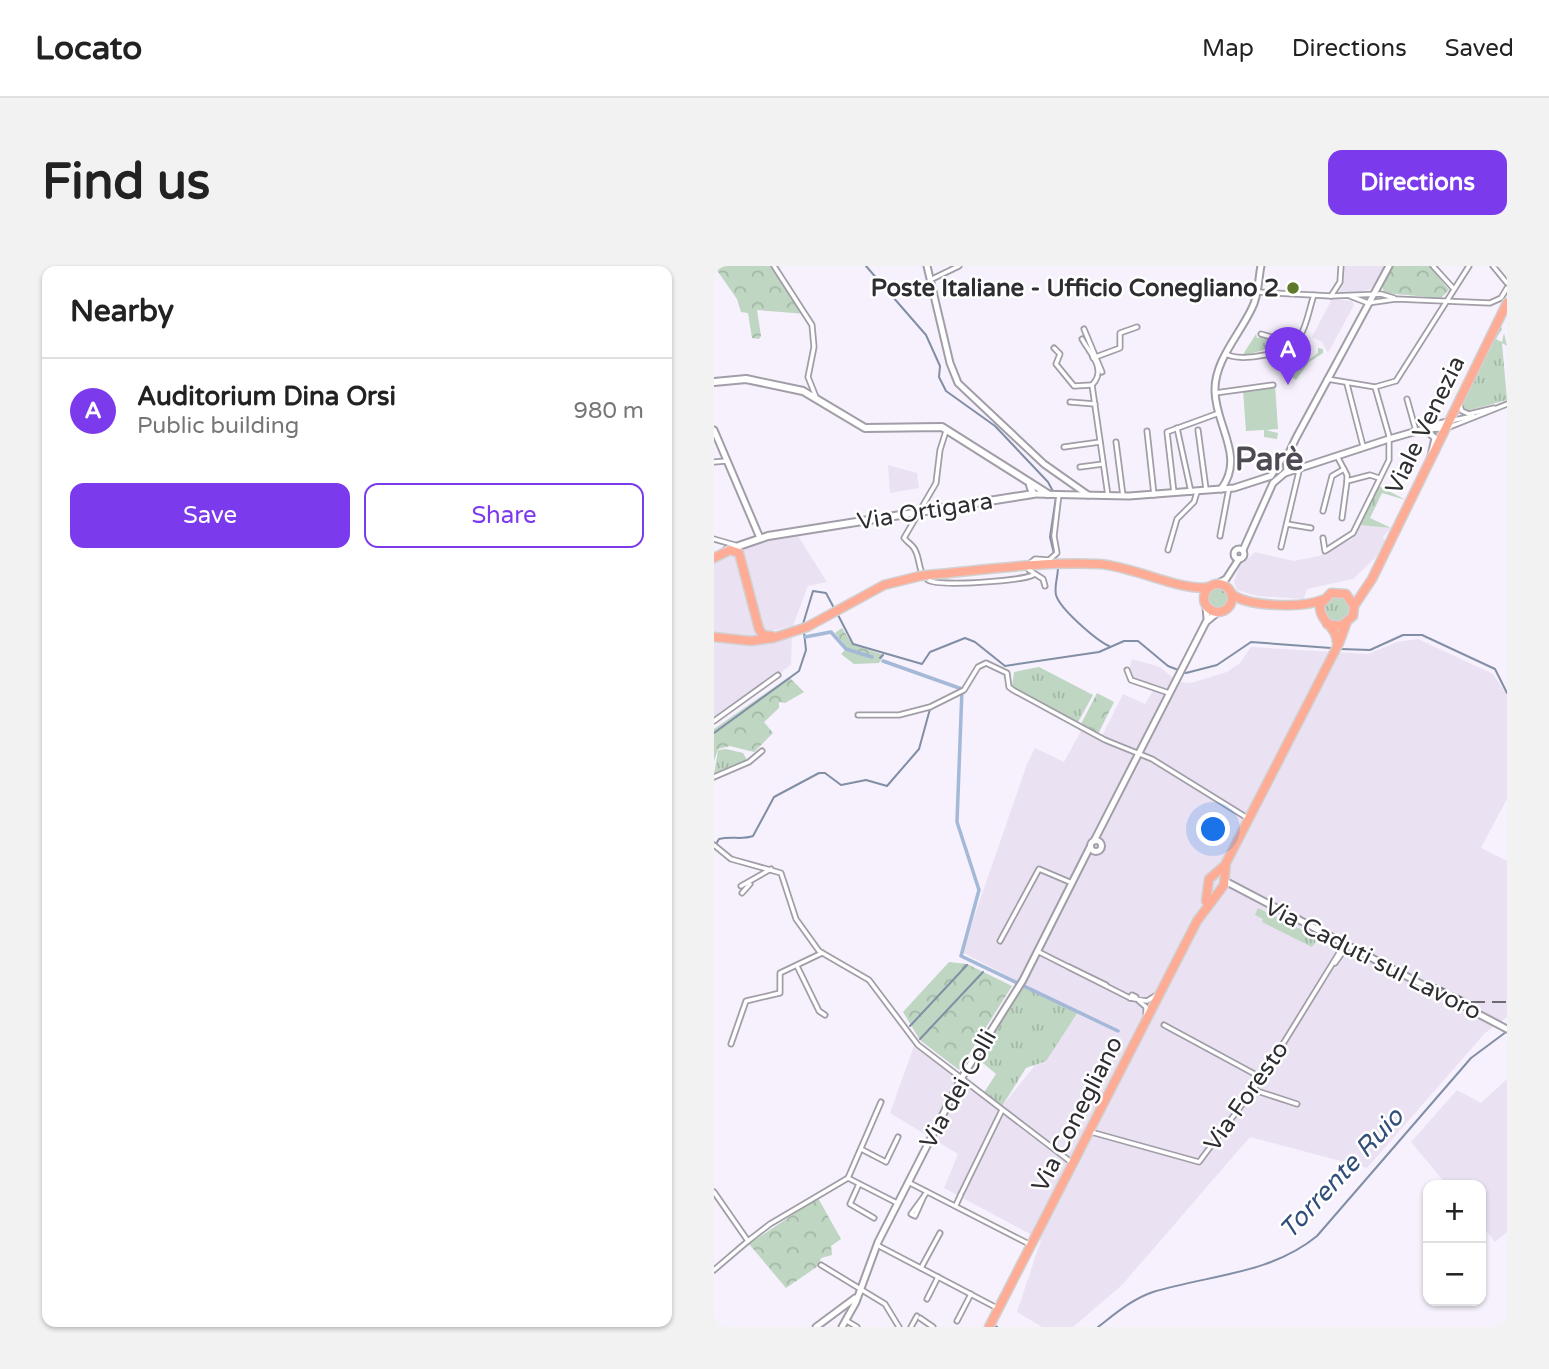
<!DOCTYPE html>
<meta charset="utf-8">
<style>
:root{--surface:#fff;--page:#f2f2f2;--text:#222;--muted:#767676;--line:#e0e0e0;--accent:#7c3aed}
body{margin:0;font-family:"Varela Round",sans-serif;background:var(--page);color:var(--text)}
.controls{position:absolute;right:21px;bottom:21px;display:grid;overflow:hidden;border-radius:14px;box-shadow:0 2px 5px #0004}
.controls button{width:63px;height:63px;display:grid;place-items:center;padding:0;border:0;border-bottom:2px solid var(--line);background:var(--surface);color:var(--text);font:35px sans-serif}
.you{position:absolute;left:500px;top:564px;width:24px;height:24px;margin:-18px;border:5px solid #fff;border-radius:50%;background:#1a73e8;box-shadow:0 0 0 10px #1a73e833}
.badge{display:grid;place-items:center;width:46px;height:46px;border-radius:50%;background:var(--accent);color:#fff;font-size:23px;font-weight:700}
.pin{position:absolute;translate:-50% -58px;filter:drop-shadow(0 2px 4px #0008)}
.pin::after{content:'';position:absolute;top:37px;width:24px;height:21px;background:inherit;clip-path:polygon(0 0,100% 0,50% 100%)}
.list{margin:0;padding:0;list-style:none}
h2{display:flex;justify-content:space-between;align-items:center;height:91px;margin:0;padding:0 28px;font-size:30px}
h2 small{font-size:23px;font-weight:400;color:var(--muted)}
.list li{display:grid;grid-template-columns:46px 1fr auto;gap:21px;align-items:center;box-sizing:border-box;height:105px;padding:0 28px;border-top:2px solid var(--line)}
.list b{display:block;font-size:26px;white-space:nowrap}
.list p{margin:0;font-size:23px;white-space:nowrap;color:var(--muted)}
.list em{font-size:23px;font-style:normal;color:var(--muted)}
.actions{display:flex;gap:14px;padding:21px 28px}
.actions a{flex:1;padding:16px 0;border:2px solid var(--accent);border-radius:14px;text-align:center;font-size:24px;color:var(--accent)}
.actions .main{background:var(--accent);color:#fff}
.map{position:relative;flex:none;width:793px;height:1061px;overflow:hidden;border-radius:14px}
header{display:flex;align-items:center;gap:42px;box-sizing:border-box;height:98px;padding:0 35px;background:var(--surface);border-bottom:2px solid var(--line)}
header strong{font-size:33px}
nav{display:flex;gap:38px;margin-inline-start:auto;font-size:24px}
.intro{display:flex;align-items:center;justify-content:space-between;box-sizing:border-box;height:168px;padding:0 42px}
h1{margin:0;font-size:49px}
.button{padding:18px 32px;border-radius:14px;background:var(--accent);color:#fff;font-size:24px;font-weight:700}
main{display:flex;gap:42px;padding:0 42px}
aside{flex:1;background:var(--surface);border-radius:14px;box-shadow:0 2px 5px #0004}
.map>svg:first-child{display:block}
.built{fill:#eae2f3}
.grass{fill:url(#grass-tufts)}
.forest{fill:url(#forest-crowns)}
.pitch{fill:#bed6c2}
.lines{fill:none;stroke-linecap:round;stroke-linejoin:round}
.stream{stroke:#818ea5;stroke-width:2}
.canal{stroke:#a4b8d7;stroke-width:3.5}
.minor-casing{stroke:#a29ea7;stroke-width:7}
.tertiary-casing{stroke:#a29ea7;stroke-width:9}
.secondary-casing{stroke:#a29ea7;stroke-width:10}
.primary-casing{stroke:#d1d1d2;stroke-width:11}
.minor{stroke:#fff;stroke-width:3.5}
.tertiary{stroke:#fff;stroke-width:5}
.secondary{stroke:#fff;stroke-width:6}
.primary{stroke:#feac95;stroke-width:8}
.rail{stroke:#6c6970;stroke-width:2;stroke-dasharray:14 7;stroke-linecap:butt}
.primary-bridge-casing{stroke:#d1d1d2;stroke-width:11;stroke-linecap:butt}
.primary-bridge{stroke:#feac95;stroke-width:8}
.poi-dot{fill:#5e782c;stroke:#fff;stroke-width:2.5}
.labels{text-anchor:middle;stroke-width:5;stroke-linejoin:round;paint-order:stroke}
.poi-label{font-size:24px;font-weight:bold;fill:#2e2d31;stroke:#fff;text-anchor:end}
.street-label{font-size:24px;fill:#2e2d31;stroke:#fff}
.water-label{font-size:26px;font-style:italic;fill:#324f7a;stroke:#fff}
.district-label{font-size:32px;font-weight:bold;fill:#4f4b54;stroke:#fff}
</style>
<header>
<strong>Locato</strong>
<nav><a>Map</a><a>Directions</a><a>Saved</a></nav>
</header>
<div class="intro"><h1>Find us</h1><a class="button">Directions</a></div>
<main>
<aside>
<h2>Nearby<small></small></h2>
<ul class="list">
<li><span class="badge">A</span><div><b>Auditorium Dina Orsi</b><p>Public building</p></div><em>980 m</em></li>
</ul>
<div class="actions"><a class="main">Save</a><a>Share</a></div>
</aside>
<div class="map">
<svg width="793" height="1061" viewBox="0 0 793 1061">
<defs>
<pattern id="grass-tufts" width="24" height="20" patternUnits="userSpaceOnUse" patternTransform="scale(1.75)"><rect width="24" height="20" fill="#bed6c2"/><path d="M3 7l-1-3M5 7V3M7 7l1-3M15 17l-1-3M17 17v-4M19 17l1-3" fill="none" stroke="#a4b8a7"/></pattern>
<pattern id="forest-crowns" width="20" height="18" patternUnits="userSpaceOnUse" patternTransform="scale(1.75)"><rect width="20" height="18" fill="#bed6c2"/><path d="M2 6a3 3 0 1 1 6 0M12 15a3 3 0 1 1 6 0" fill="none" stroke="#a4b8a7"/></pattern>
</defs>
<rect width="100%" height="100%" fill="#f6f1fc"/>
<!-- built -->
<g class="built">
<polygon points="629,0 671,0 657,23 637,28 625,26 630,13"/>
<polygon points="618,33 638,35 640,39 614,87 608,76 598,71"/>
<polygon points="174,199 203,207 205,222 176,227"/>
<polygon points="645,259 677,262 669,271 671,275 663,290 639,313 593,323 590,333 543,330 523,324 520,316 526,300 541,286 580,295 605,290 638,273"/>
<polygon points="82,267 113,316 94,320 79,360 49,367 78,368 77,399 0,455 0,293 36,276"/>
<polygon points="704,373 779,408 793,429 793,533 767,582 793,595 793,751 771,767 653,902 536,871 408,1019 359,1061 328,1061 303,1046 327,974 230,922 244,888 176,847 200,780 288,840 364,747 248,686 313,498 321,482 350,496 368,463 385,471 388,470 409,428 431,438 440,423 419,414 414,407 418,393 446,401 464,416 477,417 513,406 526,397 537,381 654,388 683,376"/>
<polygon points="793,813 793,966 781,976 767,959 767,919 733,919 697,876 743,824 767,837"/>
</g>
<!-- grass -->
<g class="grass">
<polygon points="787,60 788,63 782,73 788,76 790,67 793,80 788,77 793,134 752,145 747,137"/>
<polygon points="542,68 543,72 550,70 571,78 528,90"/>
<polygon points="604,82 609,83 609,87 595,96 582,114 565,103 564,98 585,95 588,89 596,93 604,87"/>
<polygon points="665,220 692,234 668,227 656,252 677,262 645,259"/>
<circle cx="504" cy="332" r="11"/>
<polygon points="626,328 636,337 637,347 627,357 617,357 608,347 612,333"/>
<polygon points="325,401 379,429 363,458 298,421 300,406"/>
<polygon points="12,483 29,487 33,494 0,509 4,484"/>
<polygon points="544,642 604,672 598,681 548,656 549,653 541,649"/>
<polygon points="310,720 364,746 332,795 312,802 288,840 269,828 282,808 263,792"/>
</g>
<!-- forest -->
<g class="forest">
<polygon points="0,0 58,0 92,48 43,44 47,70 45,73 38,72 34,47 27,46 23,33"/>
<polygon points="679,0 716,0 735,24 727,32 670,27 668,19"/>
<polygon points="128,362 139,379 170,389 165,397 140,398 127,388 133,382 121,367"/>
<polygon points="75,411 90,426 71,437 65,436 65,442 50,456 59,467 40,486 16,480 4,483 0,495 0,463"/>
<polygon points="383,427 400,436 384,468 367,458"/>
<polygon points="235,696 253,698 298,720 245,804 206,774 189,746"/>
<polygon points="104,932 127,973 117,980 118,989 107,992 104,1000 72,1022 35,978"/>
</g>
<!-- pitch -->
<polygon class="pitch" points="561,119 564,163 551,164 564,167 563,173 550,171 550,164 532,165 529,124"/>
<g class="lines">
<!-- stream -->
<g class="stream">
<polyline points="152,0 212,69 226,100 225,111 232,125 281,160 334,216 342,231 336,271 342,296"/>
<path d="M 344,301 C 344,311 340,320 342,329 C 346,343 382,374 395,380"/>
<polyline points="123,347 139,378 208,398 216,386 251,372 261,376 291,400 385,386 410,375 424,375 454,400 472,407 503,399 537,376 617,382"/>
<polyline points="89,358 99,325 112,327 120,342"/>
<polyline points="626,383 656,384 689,369 708,369 781,403 793,427"/>
<polyline points="166,392 169,389"/>
<polyline points="0,467 85,405 92,384 90,366"/>
<path d="M 2,578 L 5,573 C 17,570 29,574 39,570 L 60,531 L 105,507 L 111,507 L 127,519 L 152,514 L 173,520 L 205,483 L 216,443"/>
<polyline points="196,760 253,699"/>
<polyline points="206,773 269,706"/>
<polyline points="281,1060 283,1061"/>
<path d="M 384,1061 C 401,1048 418,1033 439,1026 C 495,1009 557,1008 603,970 L 757,792 L 792,766"/>
</g>
<!-- canal -->
<g class="canal">
<polyline points="91,371 117,366 132,383 158,391"/>
<polyline points="169,395 248,423 243,556 265,624 247,690 404,765"/>
</g>
<defs>
<g id="minor">
<polyline points="60,0 98,59 100,81 94,111 102,131"/>
<polyline points="719,0 739,22"/>
<polyline points="779,0 793,17"/>
<polyline points="216,14 245,0"/>
<polyline points="543,26 617,30 667,28 680,32"/>
<polyline points="617,30 626,16 627,0"/>
<polyline points="636,30 654,37 682,33 776,37 787,32 793,22"/>
<polyline points="370,63 388,106"/>
<polyline points="547,68 574,76 576,80"/>
<path d="M 368,73 C 377,89 393,104 378,119 L 394,230"/>
<polyline points="340,82 346,88 342,98 360,120 378,119"/>
<path d="M 512,88 C 528,97 575,87 585,72 C 593,60 595,43 600,29"/>
<polyline points="379,92 406,82 406,67 423,61"/>
<polyline points="613,113 661,121 682,115 755,0"/>
<polyline points="633,118 649,180"/>
<polyline points="501,127 559,119"/>
<polyline points="693,133 702,165"/>
<polyline points="356,136 381,138"/>
<polyline points="745,138 748,145 755,148 780,142"/>
<polyline points="736,155 759,150"/>
<polyline points="463,162 477,226"/>
<polyline points="733,162 793,138"/>
<polyline points="484,164 492,223"/>
<path d="M 232,165 L 226,184 L 222,217 L 190,272 C 193,276 199,279 201,284 C 207,295 203,305 214,314 C 224,321 307,315 319,309"/>
<polyline points="433,165 440,229"/>
<polyline points="402,176 409,230"/>
<polyline points="350,181 386,176"/>
<polyline points="623,190 633,209 633,215 656,209 665,212"/>
<polyline points="0,196 12,195"/>
<polyline points="366,201 389,198"/>
<polyline points="460,227 453,166 505,147"/>
<polyline points="609,245 618,210 630,203"/>
<polyline points="628,252 633,215"/>
<polyline points="573,258 597,262"/>
<polyline points="506,270 515,222"/>
<polyline points="609,272 611,285 639,267 675,194 675,170 661,121"/>
<polyline points="0,273 21,279"/>
<polyline points="567,281 586,201"/>
<polyline points="454,284 463,253 480,236 483,226"/>
<polyline points="315,298 321,293 335,294 343,287 340,270 345,228"/>
<polyline points="315,304 329,313 331,320"/>
<polyline points="413,404 417,414 455,427"/>
<polyline points="144,449 185,449 216,441 250,424 264,401 272,397 293,407 295,421 299,424 391,474 438,493 535,553"/>
<polyline points="0,455 64,409"/>
<polyline points="0,511 35,496 48,485"/>
<polyline points="0,579 17,593 67,607 82,653 105,685 155,714 204,779 357,896"/>
<polyline points="27,620 57,603"/>
<polyline points="28,627 36,618"/>
<polyline points="286,675 325,603 358,617"/>
<polyline points="323,685 416,732"/>
<polyline points="621,697 633,680"/>
<polyline points="83,700 105,745 111,749"/>
<polyline points="355,701 392,719"/>
<polyline points="422,731 418,729 416,732 433,735 441,730"/>
<polyline points="425,735 432,741 432,749"/>
<polyline points="450,759 548,812"/>
<polyline points="17,778 32,735 66,727 66,707 108,687"/>
<polyline points="540,824 583,838"/>
<polyline points="377,866 485,896 548,812 625,687 633,680"/>
<polyline points="147,883 172,896 184,871"/>
<polyline points="134,912 167,836"/>
<polyline points="194,916 317,979"/>
<polyline points="145,918 136,938 160,952"/>
<polyline points="0,926 34,975 56,958 134,912 183,937"/>
<polyline points="248,926 288,844"/>
<polyline points="210,930 201,950 197,948 213,926"/>
<polyline points="242,939 247,928"/>
<polyline points="163,979 283,1042"/>
<polyline points="107,999 171,1038 185,1061"/>
<polyline points="207,1002 226,967"/>
<polyline points="0,1004 34,975"/>
<polyline points="213,1033 224,1011"/>
<polyline points="206,1052 219,1061"/>
<polyline points="133,1055 143,1061"/>
<polyline points="243,1055 257,1028"/>
<polyline points="197,1061 203,1050"/>
</g>
<g id="tertiary">
<polyline points="213,0 236,97 244,117 330,198 374,229"/>
<polyline points="715,160 734,156"/>
<polyline points="0,164 46,272"/>
<polyline points="712,164 721,172 717,190"/>
<polyline points="571,207 675,173 710,163 730,162"/>
<path d="M 507,223 C 532,191 501,159 501,125 C 500,95 526,68 538,42 C 545,29 544,14 547,0"/>
<polyline points="319,228 415,230 520,222 557,210 570,189"/>
<circle cx="525" cy="288" r="5"/>
<polyline points="529,284 559,217 573,205 572,193 582,172 675,0"/>
<polyline points="503,318 512,313 525,293"/>
<polyline points="492,340 493,353"/>
<circle cx="382" cy="580" r="5.5"/>
<polyline points="380,575 492,356 504,346"/>
<polyline points="511,615 793,763"/>
<polyline points="102,1061 141,1032"/>
<polyline points="128,1061 142,1036 164,976 247,813 309,714 376,581"/>
</g>
<g id="secondary">
<polyline points="0,116 32,113 89,125 151,162 228,161 334,228"/>
<polyline points="13,284 54,270 319,228 316,219"/>
</g>
<g id="primary">
<polyline points="0,292 16,284 25,287 45,363 49,369 58,370"/>
<path d="M 214,309 C 270,304 329,295 385,298 C 419,300 467,326 495,321"/>
<circle cx="504" cy="332" r="14"/>
<path d="M 518,328 C 533,341 589,342 608,334"/>
<polyline points="640,340 658,313 793,37"/>
<path d="M 613,358 L 627,360 L 639,350 L 640,340 L 632,328 L 617,327 L 606,339 C 605,356 623,360 623,377"/>
<polyline points="0,371 37,375 59,372 93,361 170,319 206,310"/>
<polyline points="492,635 495,613 510,600"/>
<polyline points="275,1061 483,655 510,619 512,597 625,377 632,358"/>
</g>
</defs>
<!-- minor casing -->
<use href="#minor" class="minor-casing"/>
<!-- tertiary casing -->
<use href="#tertiary" class="tertiary-casing"/>
<!-- secondary casing -->
<use href="#secondary" class="secondary-casing"/>
<!-- primary casing -->
<use href="#primary" class="primary-casing"/>
<!-- minor -->
<use href="#minor" class="minor"/>
<!-- tertiary -->
<use href="#tertiary" class="tertiary"/>
<!-- secondary -->
<use href="#secondary" class="secondary"/>
<!-- primary -->
<use href="#primary" class="primary"/>
<!-- rail -->
<polyline class="rail" points="719,718 757,736 793,736"/>
<defs>
<polyline id="primary-bridge" points="206,310 214,309"/>
</defs>
<!-- primary-bridge casing -->
<use href="#primary-bridge" class="primary-bridge-casing"/>
<!-- primary-bridge -->
<use href="#primary-bridge" class="primary-bridge"/>
</g>
<!-- markers -->
<circle class="poi-dot" cx="579" cy="22" r="7"/>
<g class="labels">
<!-- poi labels -->
<g class="poi-label">
<text x="565" y="30">Poste Italiane - Ufficio Conegliano 2</text>
</g>
<!-- street labels -->
<g class="street-label">
<text transform="translate(711 159) rotate(-64)" y="8">Viale Venezia</text>
<text transform="translate(211 245) rotate(-9)" y="8">Via Ortigara</text>
<text transform="translate(659 693) rotate(27)" y="8">Via Caduti sul Lavoro</text>
<text transform="translate(244 823) rotate(-61)" y="8">Via dei Colli</text>
<text transform="translate(532 830) rotate(-55)" y="8">Via Foresto</text>
<text transform="translate(363 848) rotate(-63)" y="8">Via Conegliano</text>
</g>
<!-- water labels -->
<g class="water-label">
<text transform="translate(627 907) rotate(-47)" y="9">Torrente Ruio</text>
</g>
<!-- district labels -->
<g class="district-label">
<text x="555" y="204">Parè</text>
</g>
</g>
</svg>
<div class="controls">
<button>+</button>
<button>−</button>
</div>
<div class="you"></div>
<div class="pin badge" style="left:574px;top:119px">A</div>
</div>
</main>
